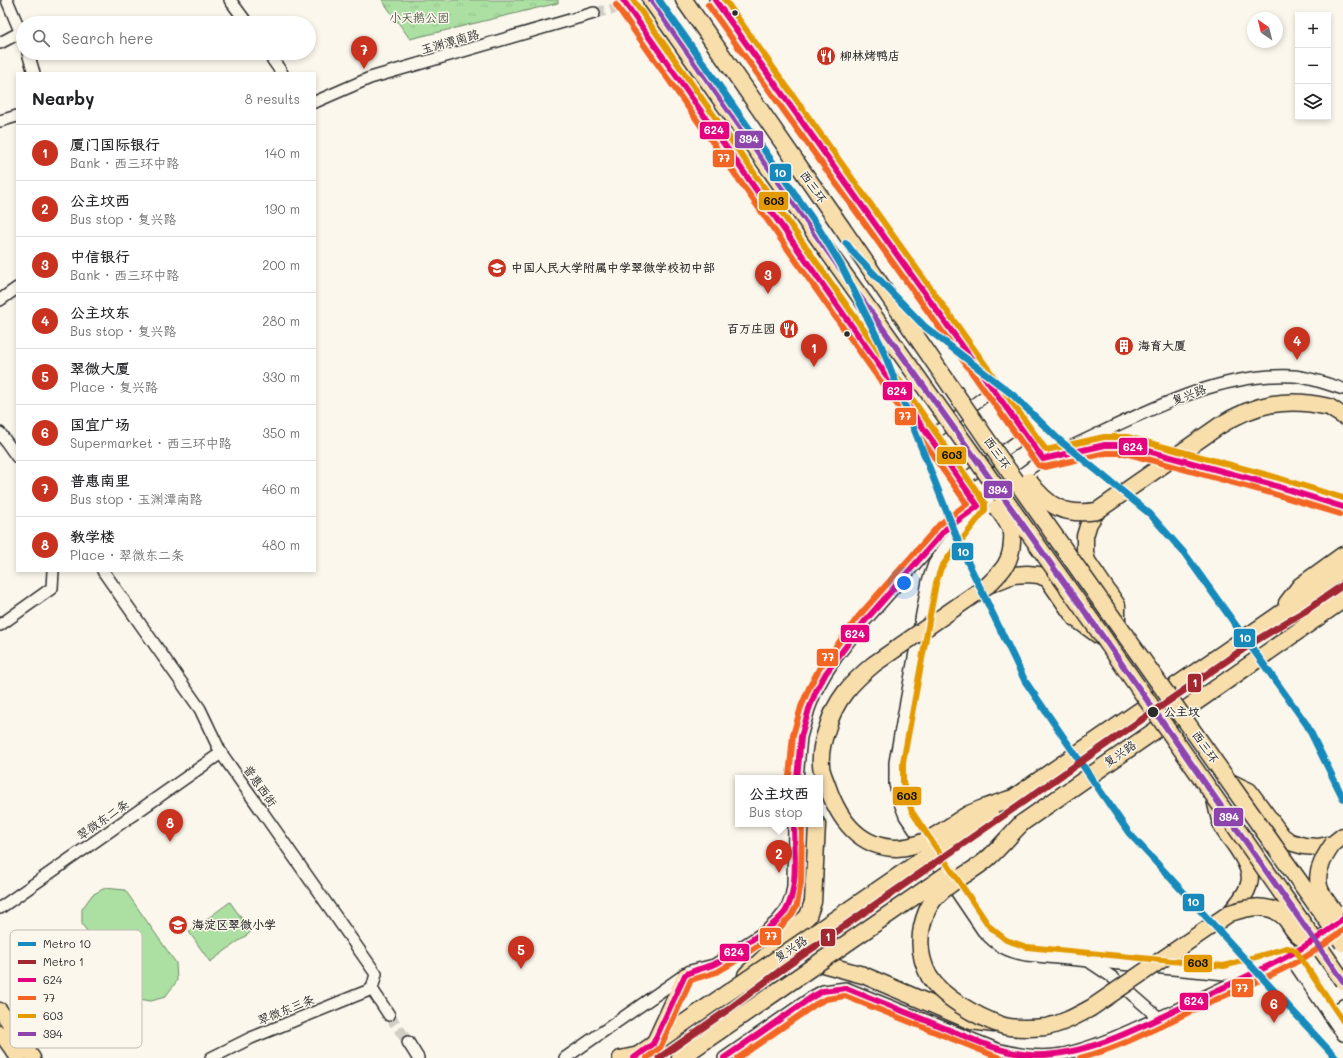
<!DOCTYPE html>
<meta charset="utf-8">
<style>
:root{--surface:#fff;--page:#f6f6f6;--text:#202124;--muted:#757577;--line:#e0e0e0;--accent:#c8321e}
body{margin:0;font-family:Mali,"LXGW WenKai TC",sans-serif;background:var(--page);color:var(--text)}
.controls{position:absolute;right:12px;top:12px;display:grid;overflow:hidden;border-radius:0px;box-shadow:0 2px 6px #0003}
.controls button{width:36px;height:36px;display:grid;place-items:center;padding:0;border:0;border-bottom:1px solid var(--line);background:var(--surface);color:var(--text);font:20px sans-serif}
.compass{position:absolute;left:1247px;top:12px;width:36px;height:36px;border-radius:50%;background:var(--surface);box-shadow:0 2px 6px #0003;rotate:325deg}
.you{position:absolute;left:904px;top:583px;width:14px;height:14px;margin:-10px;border:3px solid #fff;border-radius:50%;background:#1a73e8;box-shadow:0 0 0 6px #1a73e833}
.badge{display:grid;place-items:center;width:26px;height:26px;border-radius:50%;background:var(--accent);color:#fff;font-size:13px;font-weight:700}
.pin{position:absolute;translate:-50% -33px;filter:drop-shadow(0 1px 2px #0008)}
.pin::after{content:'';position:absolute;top:21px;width:14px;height:12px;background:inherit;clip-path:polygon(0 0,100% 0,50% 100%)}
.popup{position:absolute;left:735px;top:775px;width:88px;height:52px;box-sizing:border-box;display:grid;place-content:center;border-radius:0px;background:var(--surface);filter:drop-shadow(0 1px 3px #0005);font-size:13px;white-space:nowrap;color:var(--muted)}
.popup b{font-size:15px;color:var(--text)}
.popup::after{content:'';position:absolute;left:50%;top:100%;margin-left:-8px;border:8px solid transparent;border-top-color:var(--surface)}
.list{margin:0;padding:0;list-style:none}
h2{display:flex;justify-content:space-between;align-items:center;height:52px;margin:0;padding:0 16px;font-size:17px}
h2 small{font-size:13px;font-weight:400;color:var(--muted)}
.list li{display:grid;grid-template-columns:26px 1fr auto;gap:12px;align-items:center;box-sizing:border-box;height:56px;padding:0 16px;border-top:1px solid var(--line)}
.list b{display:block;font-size:15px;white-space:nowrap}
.list p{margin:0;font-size:13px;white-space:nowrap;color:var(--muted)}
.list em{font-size:13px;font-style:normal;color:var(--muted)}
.icon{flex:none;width:22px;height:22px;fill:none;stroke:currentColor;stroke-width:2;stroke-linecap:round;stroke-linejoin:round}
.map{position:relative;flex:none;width:1343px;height:1058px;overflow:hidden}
.search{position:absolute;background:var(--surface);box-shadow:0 2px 6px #0003;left:16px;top:16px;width:300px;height:44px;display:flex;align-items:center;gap:10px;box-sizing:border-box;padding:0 14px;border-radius:22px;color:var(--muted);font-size:15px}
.panel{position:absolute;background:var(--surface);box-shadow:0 2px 6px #0003;left:16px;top:72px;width:300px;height:500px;border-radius:0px}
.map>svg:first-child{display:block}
.grass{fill:url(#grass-tufts);stroke:#6c8666}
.pitch{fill:#ace0a2;stroke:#6c8666}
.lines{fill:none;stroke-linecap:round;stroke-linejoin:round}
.minor-tunnel{stroke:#d1cec5;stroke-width:11;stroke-dasharray:11 5.5;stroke-linecap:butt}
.minor-casing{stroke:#2b2b2b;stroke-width:14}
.major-casing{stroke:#2b2b2b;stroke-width:17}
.highway-casing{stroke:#2b2b2b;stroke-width:19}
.minor{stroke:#fbf7ec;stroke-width:11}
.major{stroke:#f8deab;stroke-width:14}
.highway{stroke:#f8deab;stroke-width:16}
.highway-bridge-casing{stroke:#2b2b2b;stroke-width:19;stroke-linecap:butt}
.highway-bridge{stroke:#f8deab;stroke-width:16}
.bus-1-casing{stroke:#fbf7ec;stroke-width:9}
.bus-2-casing{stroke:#fbf7ec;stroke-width:9}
.bus-3-casing{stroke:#fbf7ec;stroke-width:9}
.bus-4-casing{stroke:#fbf7ec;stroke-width:9}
.bus-1{stroke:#e5007d;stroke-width:6}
.bus-2{stroke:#f26522;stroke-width:6}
.bus-3{stroke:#e39a04;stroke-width:6}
.bus-4{stroke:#8e44ad;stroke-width:6}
.metro-1-casing{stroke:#fbf7ec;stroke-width:10}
.metro-2-casing{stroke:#fbf7ec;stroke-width:10}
.metro-1{stroke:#178abb;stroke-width:7}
.metro-2{stroke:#a12830;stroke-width:7}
.bus-dot{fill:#2b2b2b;stroke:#fbf7ec;stroke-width:1.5}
.labels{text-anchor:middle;stroke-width:3;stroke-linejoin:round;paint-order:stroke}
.park-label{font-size:12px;fill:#4b5849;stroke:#fbf7ec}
.street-label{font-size:12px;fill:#2b2b2b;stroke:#fbf7ec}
.poi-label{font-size:12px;font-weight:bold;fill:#2b2b2b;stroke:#fbf7ec;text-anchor:start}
.stop-label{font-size:12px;font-weight:bold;fill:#2b2b2b;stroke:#fbf7ec;text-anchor:start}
.key{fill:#fbf7ec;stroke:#bdbab2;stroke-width:1}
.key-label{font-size:11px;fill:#2b2b2b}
.line-badge{stroke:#fbf7ec;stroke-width:1.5}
.badge-label{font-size:11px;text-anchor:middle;font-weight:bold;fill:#fff}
.pale-badge-label{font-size:11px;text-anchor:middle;font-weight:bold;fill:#111}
</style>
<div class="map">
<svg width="1343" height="1058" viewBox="0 0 1343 1058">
<defs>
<pattern id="grass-tufts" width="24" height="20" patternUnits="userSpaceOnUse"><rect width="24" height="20" fill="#ace0a2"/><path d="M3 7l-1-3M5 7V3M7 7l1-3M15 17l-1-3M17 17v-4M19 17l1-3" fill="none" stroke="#94c08c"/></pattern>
</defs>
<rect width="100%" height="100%" fill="#fbf7ec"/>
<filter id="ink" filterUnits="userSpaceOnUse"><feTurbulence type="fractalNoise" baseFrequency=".025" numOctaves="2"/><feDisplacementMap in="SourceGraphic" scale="8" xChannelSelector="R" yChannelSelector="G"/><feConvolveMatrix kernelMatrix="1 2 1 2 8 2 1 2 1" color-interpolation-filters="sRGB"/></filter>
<g filter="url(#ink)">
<!-- grass -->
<polygon class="grass" points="382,0 558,0 558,3 410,39"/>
<!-- pitch -->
<g class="pitch">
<polygon points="105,888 125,890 176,963 177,981 165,997 151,1001 133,998 82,924 82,909 92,895"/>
<polygon points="230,902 251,932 210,962 189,932"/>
</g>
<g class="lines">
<!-- minor-tunnel -->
<g class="minor-tunnel">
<polyline points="594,13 654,0"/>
<polyline points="389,1015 408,1042"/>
</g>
<defs>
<g id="minor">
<polyline points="7,0 23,38"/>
<polyline points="230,0 247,23"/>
<polyline points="623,0 978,506"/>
<polyline points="715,0 1043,459"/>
<polyline points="0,43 21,32"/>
<polyline points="28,53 34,73"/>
<polyline points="268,53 282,73"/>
<polyline points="315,102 370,78 594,13"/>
<polyline points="0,121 17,116"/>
<polyline points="0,300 17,288"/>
<polyline points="0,433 17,457"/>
<polyline points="930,437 993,390"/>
<path d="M 1066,449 C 1136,417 1214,372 1293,376 C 1310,377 1327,384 1343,389"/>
<polyline points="961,482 1026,435"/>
<polyline points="103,571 200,709 221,753 376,974 372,989 389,1015"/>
<polyline points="0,625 52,588 53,571"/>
<polyline points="797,778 801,737 809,709 816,691 826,673 836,658 864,622 946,529 967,515"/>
<polyline points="0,908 221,753"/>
<path d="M 1289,956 L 1225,974 L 1026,955 C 1006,951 997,946 983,931 L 905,816 L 900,803 L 895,784 L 895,762 L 928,581 L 934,564 L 943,550 L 978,506 L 1043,459 L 1105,445 L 1126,445 L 1273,485 L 1336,504 L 1343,507"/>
<polyline points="1289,956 1343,1035"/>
<polyline points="1283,959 1324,935 1343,919"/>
<polyline points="1091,963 1112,977 1159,1018"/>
<polyline points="1329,1015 1343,1005"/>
<polyline points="408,1042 418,1058"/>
<polyline points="211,1058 251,1038 372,989"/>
<polyline points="565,1058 690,971 714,965 767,930 777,921 786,910 791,897 793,886 794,824"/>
<path d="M 724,1058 L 812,997 L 823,991 L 846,988 L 997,1049 C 1019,1055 1040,1058 1063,1054 C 1091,1048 1116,1037 1142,1025 C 1182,1008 1221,988 1260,970"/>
</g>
<g id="major">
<polyline points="0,1010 33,1058"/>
<polyline points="0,1033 18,1058"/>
<polyline points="653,1044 685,975"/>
<polyline points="620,1058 639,1054"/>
</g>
<g id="highway">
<polyline points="651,0 821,242"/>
<polyline points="684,0 842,228"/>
<polyline points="1329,407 1343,416"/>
<polyline points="1097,511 1089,523 1085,536 1085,552 1087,561 1117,605 1117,623"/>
<polyline points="988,585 1013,575 1027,574 1039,575 1048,579 1075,618 1101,637"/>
<polyline points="1287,603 1300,586 1343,555"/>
<polyline points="1230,782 1249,791 1282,836 1290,842 1304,846 1318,847 1333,844 1343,836"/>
<polyline points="1013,798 1277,616 1343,569"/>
<path d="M 1215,799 C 1217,808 1219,818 1222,826 C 1225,833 1231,839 1235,845 C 1256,875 1255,885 1230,913"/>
<polyline points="1022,823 1343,600"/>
<polyline points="819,963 863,975 971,1021 994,1024"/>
<polyline points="746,975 808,916 813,902 817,824"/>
<polyline points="634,1058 704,1009"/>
<polyline points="680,1058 718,1032"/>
</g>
</defs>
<!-- minor casing -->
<use href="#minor" class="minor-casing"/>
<!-- major casing -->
<use href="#major" class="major-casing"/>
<!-- highway casing -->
<use href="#highway" class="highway-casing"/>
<!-- minor -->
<use href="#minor" class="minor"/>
<!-- major -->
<use href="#major" class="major"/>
<!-- highway -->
<use href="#highway" class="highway"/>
<defs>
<g id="highway-bridge">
<polyline points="842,228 999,457 1343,943"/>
<polyline points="821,242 1103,637 1343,981"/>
<path d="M 1029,481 C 1048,507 1065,516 1097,511 L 1219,426 C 1255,403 1288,397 1329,407"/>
<path d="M 997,508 C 1002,515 1008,522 1011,530 C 1013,534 1012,538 1012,542 C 1011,563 1002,571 988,585 L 874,664 C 851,683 835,700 827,729 C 823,740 820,754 821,765 C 821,772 825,779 827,785 C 838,818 859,848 897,848 C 925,847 944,829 967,815 C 981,808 998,803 1013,798"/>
<path d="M 1022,823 C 1010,835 999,849 986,860 C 967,876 937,887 927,911 C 918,932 918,955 929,976 C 941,997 978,1017 1001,1025 C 1012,1029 1034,1028 1046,1027 C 1062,1024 1076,1016 1091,1008 L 1230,913 C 1249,907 1271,902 1286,919 C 1290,924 1293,931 1298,935 C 1302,939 1309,941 1315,944"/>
<path d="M 1333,844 C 1325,855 1315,871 1319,886 C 1321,895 1328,903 1334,911"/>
<polyline points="704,1009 990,813"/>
<polyline points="718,1032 950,872"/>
</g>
</defs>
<!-- highway-bridge casing -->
<use href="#highway-bridge" class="highway-bridge-casing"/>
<!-- highway-bridge -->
<use href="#highway-bridge" class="highway-bridge"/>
<defs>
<g id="bus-1">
<polyline points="623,0 978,506 946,529 864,622 826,673 816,691 809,709 801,737 797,778"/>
<polyline points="715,0 1043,459 1105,445 1126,445 1273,485 1343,507"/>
<path d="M 634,1058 L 653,1044 L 685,975 C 696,968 708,968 719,962 C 729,957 738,949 747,943 C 760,934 775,925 785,912 C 799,890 794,850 794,824"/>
<path d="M 724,1058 L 812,997 L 823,991 L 846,988 C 880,1002 913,1015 947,1029 C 974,1040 1001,1053 1030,1055 C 1088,1058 1150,1022 1201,998 C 1251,974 1300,955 1343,919"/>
</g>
<g id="bus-2">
<polyline points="616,5 967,504 940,524 858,617 819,669 809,688 801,707 793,735 789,777"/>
<polyline points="708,5 1038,465 1045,467 1106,453 1125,453 1271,493 1340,514"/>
<polyline points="647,1058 660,1048 691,980 717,972 731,964 773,935 791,916 797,905 801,883 802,824"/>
<polyline points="738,1058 816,1004 826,999 845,996 1000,1058"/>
<path d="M 1080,1058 C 1124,1047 1163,1024 1204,1005 C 1251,983 1303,965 1343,930"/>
</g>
<g id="bus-3">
<polyline points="633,0 985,503 985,510 950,555 941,568 936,583 903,763 903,783 912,812 989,926 1006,940 1027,947 1224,966 1287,948 1292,949 1296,951 1343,1021"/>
<polyline points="725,0 1046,450 1104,437 1127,437 1275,477 1343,498"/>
</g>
<polyline id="bus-4" points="651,0 821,242 1103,637 1343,981"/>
</defs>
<!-- bus-1 casing -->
<use href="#bus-1" class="bus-1-casing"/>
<!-- bus-2 casing -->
<use href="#bus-2" class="bus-2-casing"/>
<!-- bus-3 casing -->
<use href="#bus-3" class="bus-3-casing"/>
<!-- bus-4 casing -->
<use href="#bus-4" class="bus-4-casing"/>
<!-- bus-1 -->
<use href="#bus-1" class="bus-1"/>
<!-- bus-2 -->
<use href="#bus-2" class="bus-2"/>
<!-- bus-3 -->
<use href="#bus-3" class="bus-3"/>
<!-- bus-4 -->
<use href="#bus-4" class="bus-4"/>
<defs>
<g id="metro-1">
<polyline points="659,0 816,224 841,265 881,345 961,548 1025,681 1129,833 1336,1058"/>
<polyline points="846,243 851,250 924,326 1013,395 1058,439 1150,514 1185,554 1307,725 1343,798"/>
</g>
<polyline id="metro-2" points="659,1058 729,1009 781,970 1252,643 1305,611 1343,585"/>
</defs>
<!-- metro-1 casing -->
<use href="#metro-1" class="metro-1-casing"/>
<!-- metro-2 casing -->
<use href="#metro-2" class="metro-2-casing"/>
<!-- metro-1 -->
<use href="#metro-1" class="metro-1"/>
<!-- metro-2 -->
<use href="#metro-2" class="metro-2"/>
</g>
</g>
<!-- icons -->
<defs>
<symbol id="restaurant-disc" viewBox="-11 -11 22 22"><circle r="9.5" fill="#c8321e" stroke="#fbf7ec"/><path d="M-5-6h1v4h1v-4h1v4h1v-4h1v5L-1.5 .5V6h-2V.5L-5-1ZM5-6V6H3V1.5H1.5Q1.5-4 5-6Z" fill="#fff"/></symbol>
<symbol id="school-disc" viewBox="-11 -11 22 22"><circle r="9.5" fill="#c8321e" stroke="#fbf7ec"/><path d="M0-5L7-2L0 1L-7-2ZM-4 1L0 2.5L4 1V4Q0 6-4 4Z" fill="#fff"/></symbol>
<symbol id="building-disc" viewBox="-11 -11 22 22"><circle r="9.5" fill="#c8321e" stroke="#fbf7ec"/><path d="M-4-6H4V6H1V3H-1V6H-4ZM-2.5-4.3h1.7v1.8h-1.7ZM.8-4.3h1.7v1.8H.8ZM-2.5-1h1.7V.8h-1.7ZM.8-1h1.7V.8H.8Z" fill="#fff"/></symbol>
</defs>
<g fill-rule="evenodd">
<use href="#restaurant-disc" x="815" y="45" width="22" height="22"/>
<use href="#school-disc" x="486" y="257" width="22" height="22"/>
<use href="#restaurant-disc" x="778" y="318" width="22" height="22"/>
<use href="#building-disc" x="1113" y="335" width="22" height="22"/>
<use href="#school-disc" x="167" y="914" width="22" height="22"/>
</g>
<!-- markers -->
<g class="bus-dot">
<circle cx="735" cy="13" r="3.5"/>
<circle cx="847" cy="334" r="3.5"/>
<circle cx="1153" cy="712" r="6"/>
</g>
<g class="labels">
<!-- park labels -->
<g class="park-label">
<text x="419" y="22">小天鹅公园</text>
</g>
<!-- street labels -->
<g class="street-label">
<text transform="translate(450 42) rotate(-16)" y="4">玉渊潭南路</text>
<text transform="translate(813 187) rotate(55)" y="4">西三环</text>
<text transform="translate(1189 395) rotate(-21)" y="4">复兴路</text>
<text transform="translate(997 453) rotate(55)" y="4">西三环</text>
<text transform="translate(1205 747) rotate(55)" y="4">西三环</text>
<text transform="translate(1120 754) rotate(-35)" y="4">复兴路</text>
<text transform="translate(260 786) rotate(55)" y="4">普惠西街</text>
<text transform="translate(103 820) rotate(-35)" y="4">翠微东二条</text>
<text transform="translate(791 949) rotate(-34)" y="4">复兴路</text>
<text transform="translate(286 1010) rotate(-22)" y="4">翠微东三条</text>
</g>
<!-- poi labels -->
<g class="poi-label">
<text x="840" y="60">柳林烤鸭店</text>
<text x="511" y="272">中国人民大学附属中学翠微学校初中部</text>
<text x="775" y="333" text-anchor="end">百万庄园</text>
<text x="1138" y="350">海育大厦</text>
<text x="192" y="929">海淀区翠微小学</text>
</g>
<!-- stop labels -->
<g class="stop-label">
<text x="1164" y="716">公主坟</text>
</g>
</g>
<!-- legend -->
<rect x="10" y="930" width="132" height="118" rx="6" class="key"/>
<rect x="18" y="942" width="18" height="4" fill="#178abb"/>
<rect x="18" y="960" width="18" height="4" fill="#a12830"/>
<rect x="18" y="978" width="18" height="4" fill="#e5007d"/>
<rect x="18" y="996" width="18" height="4" fill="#f26522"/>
<rect x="18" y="1014" width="18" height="4" fill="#e39a04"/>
<rect x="18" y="1032" width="18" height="4" fill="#8e44ad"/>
<g class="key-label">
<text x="43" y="948">Metro 10</text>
<text x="43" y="966">Metro 1</text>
<text x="43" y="984">624</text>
<text x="43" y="1002">77</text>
<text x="43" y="1020">603</text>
<text x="43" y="1038">394</text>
</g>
<g class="line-badge">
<rect x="699" y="121" width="31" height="19" rx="4" fill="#e5007d"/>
<rect x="734" y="130" width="30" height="19" rx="4" fill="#8e44ad"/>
<rect x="712" y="149" width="23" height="19" rx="4" fill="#f26522"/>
<rect x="769" y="163" width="23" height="19" rx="4" fill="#178abb"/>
<rect x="758" y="191" width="31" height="20" rx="4" fill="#e39a04"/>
<rect x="882" y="381" width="31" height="20" rx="4" fill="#e5007d"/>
<rect x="894" y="407" width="23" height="19" rx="4" fill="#f26522"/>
<rect x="1118" y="437" width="30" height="19" rx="4" fill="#e5007d"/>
<rect x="936" y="446" width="31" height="19" rx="4" fill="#e39a04"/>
<rect x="983" y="480" width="30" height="19" rx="4" fill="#8e44ad"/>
<rect x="951" y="542" width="23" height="19" rx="4" fill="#178abb"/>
<rect x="840" y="624" width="30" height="19" rx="4" fill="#e5007d"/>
<rect x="1233" y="628" width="23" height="20" rx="4" fill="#178abb"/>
<rect x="816" y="648" width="23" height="19" rx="4" fill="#f26522"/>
<rect x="1187" y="673" width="15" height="20" rx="4" fill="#a12830"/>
<rect x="892" y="786" width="30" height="20" rx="4" fill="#e39a04"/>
<rect x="1213" y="807" width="31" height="20" rx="4" fill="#8e44ad"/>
<rect x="1182" y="893" width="23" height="19" rx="4" fill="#178abb"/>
<rect x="759" y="927" width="23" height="19" rx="4" fill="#f26522"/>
<rect x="820" y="928" width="16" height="19" rx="4" fill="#a12830"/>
<rect x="719" y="943" width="31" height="19" rx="4" fill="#e5007d"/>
<rect x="1183" y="954" width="30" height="19" rx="4" fill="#e39a04"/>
<rect x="1231" y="978" width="23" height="20" rx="4" fill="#f26522"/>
<rect x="1179" y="992" width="30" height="19" rx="4" fill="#e5007d"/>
</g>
<g class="badge-label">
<text x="714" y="134">624</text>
<text x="749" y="143">394</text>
<text x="724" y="162">77</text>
<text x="780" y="177">10</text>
<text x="897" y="395">624</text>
<text x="905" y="420">77</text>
<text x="1133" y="451">624</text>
<text x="998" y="494">394</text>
<text x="963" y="556">10</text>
<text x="855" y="638">624</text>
<text x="1245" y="642">10</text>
<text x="828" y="661">77</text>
<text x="1195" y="687">1</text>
<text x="1229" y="821">394</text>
<text x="1193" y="906">10</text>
<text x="771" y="940">77</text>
<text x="828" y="941">1</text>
<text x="734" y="956">624</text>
<text x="1242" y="992">77</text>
<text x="1194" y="1005">624</text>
</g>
<g class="pale-badge-label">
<text x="774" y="205">603</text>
<text x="952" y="459">603</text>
<text x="907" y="800">603</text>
<text x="1198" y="967">603</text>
</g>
</svg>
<div class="controls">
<button>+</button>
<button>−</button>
<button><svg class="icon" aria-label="layers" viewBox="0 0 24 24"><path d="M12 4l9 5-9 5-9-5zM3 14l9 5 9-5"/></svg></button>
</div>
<svg class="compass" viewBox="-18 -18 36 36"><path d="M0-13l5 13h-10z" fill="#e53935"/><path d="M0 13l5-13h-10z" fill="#757577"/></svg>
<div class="you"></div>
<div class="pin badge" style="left:814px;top:367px">1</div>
<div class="pin badge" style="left:779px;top:873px">2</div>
<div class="popup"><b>公主坟西</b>Bus stop</div>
<div class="pin badge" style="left:768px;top:294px">3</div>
<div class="pin badge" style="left:1297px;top:360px">4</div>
<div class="pin badge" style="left:521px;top:969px">5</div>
<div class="pin badge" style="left:1274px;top:1023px">6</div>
<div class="pin badge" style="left:364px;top:69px">7</div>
<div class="pin badge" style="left:170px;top:842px">8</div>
<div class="search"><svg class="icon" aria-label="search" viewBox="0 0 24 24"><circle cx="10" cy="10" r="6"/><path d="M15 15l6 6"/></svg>Search here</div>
<section class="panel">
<h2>Nearby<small>8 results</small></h2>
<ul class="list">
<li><span class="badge">1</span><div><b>厦门国际银行</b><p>Bank · 西三环中路</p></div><em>140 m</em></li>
<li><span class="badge">2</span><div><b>公主坟西</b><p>Bus stop · 复兴路</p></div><em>190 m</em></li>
<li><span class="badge">3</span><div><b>中信银行</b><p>Bank · 西三环中路</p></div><em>200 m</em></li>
<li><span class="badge">4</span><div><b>公主坟东</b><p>Bus stop · 复兴路</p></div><em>280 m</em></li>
<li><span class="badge">5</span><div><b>翠微大厦</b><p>Place · 复兴路</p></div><em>330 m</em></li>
<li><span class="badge">6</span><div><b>国宜广场</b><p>Supermarket · 西三环中路</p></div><em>350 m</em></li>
<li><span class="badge">7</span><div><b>普惠南里</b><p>Bus stop · 玉渊潭南路</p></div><em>460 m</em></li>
<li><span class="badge">8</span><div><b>教学楼</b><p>Place · 翠微东二条</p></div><em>480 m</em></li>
</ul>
</section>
</div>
